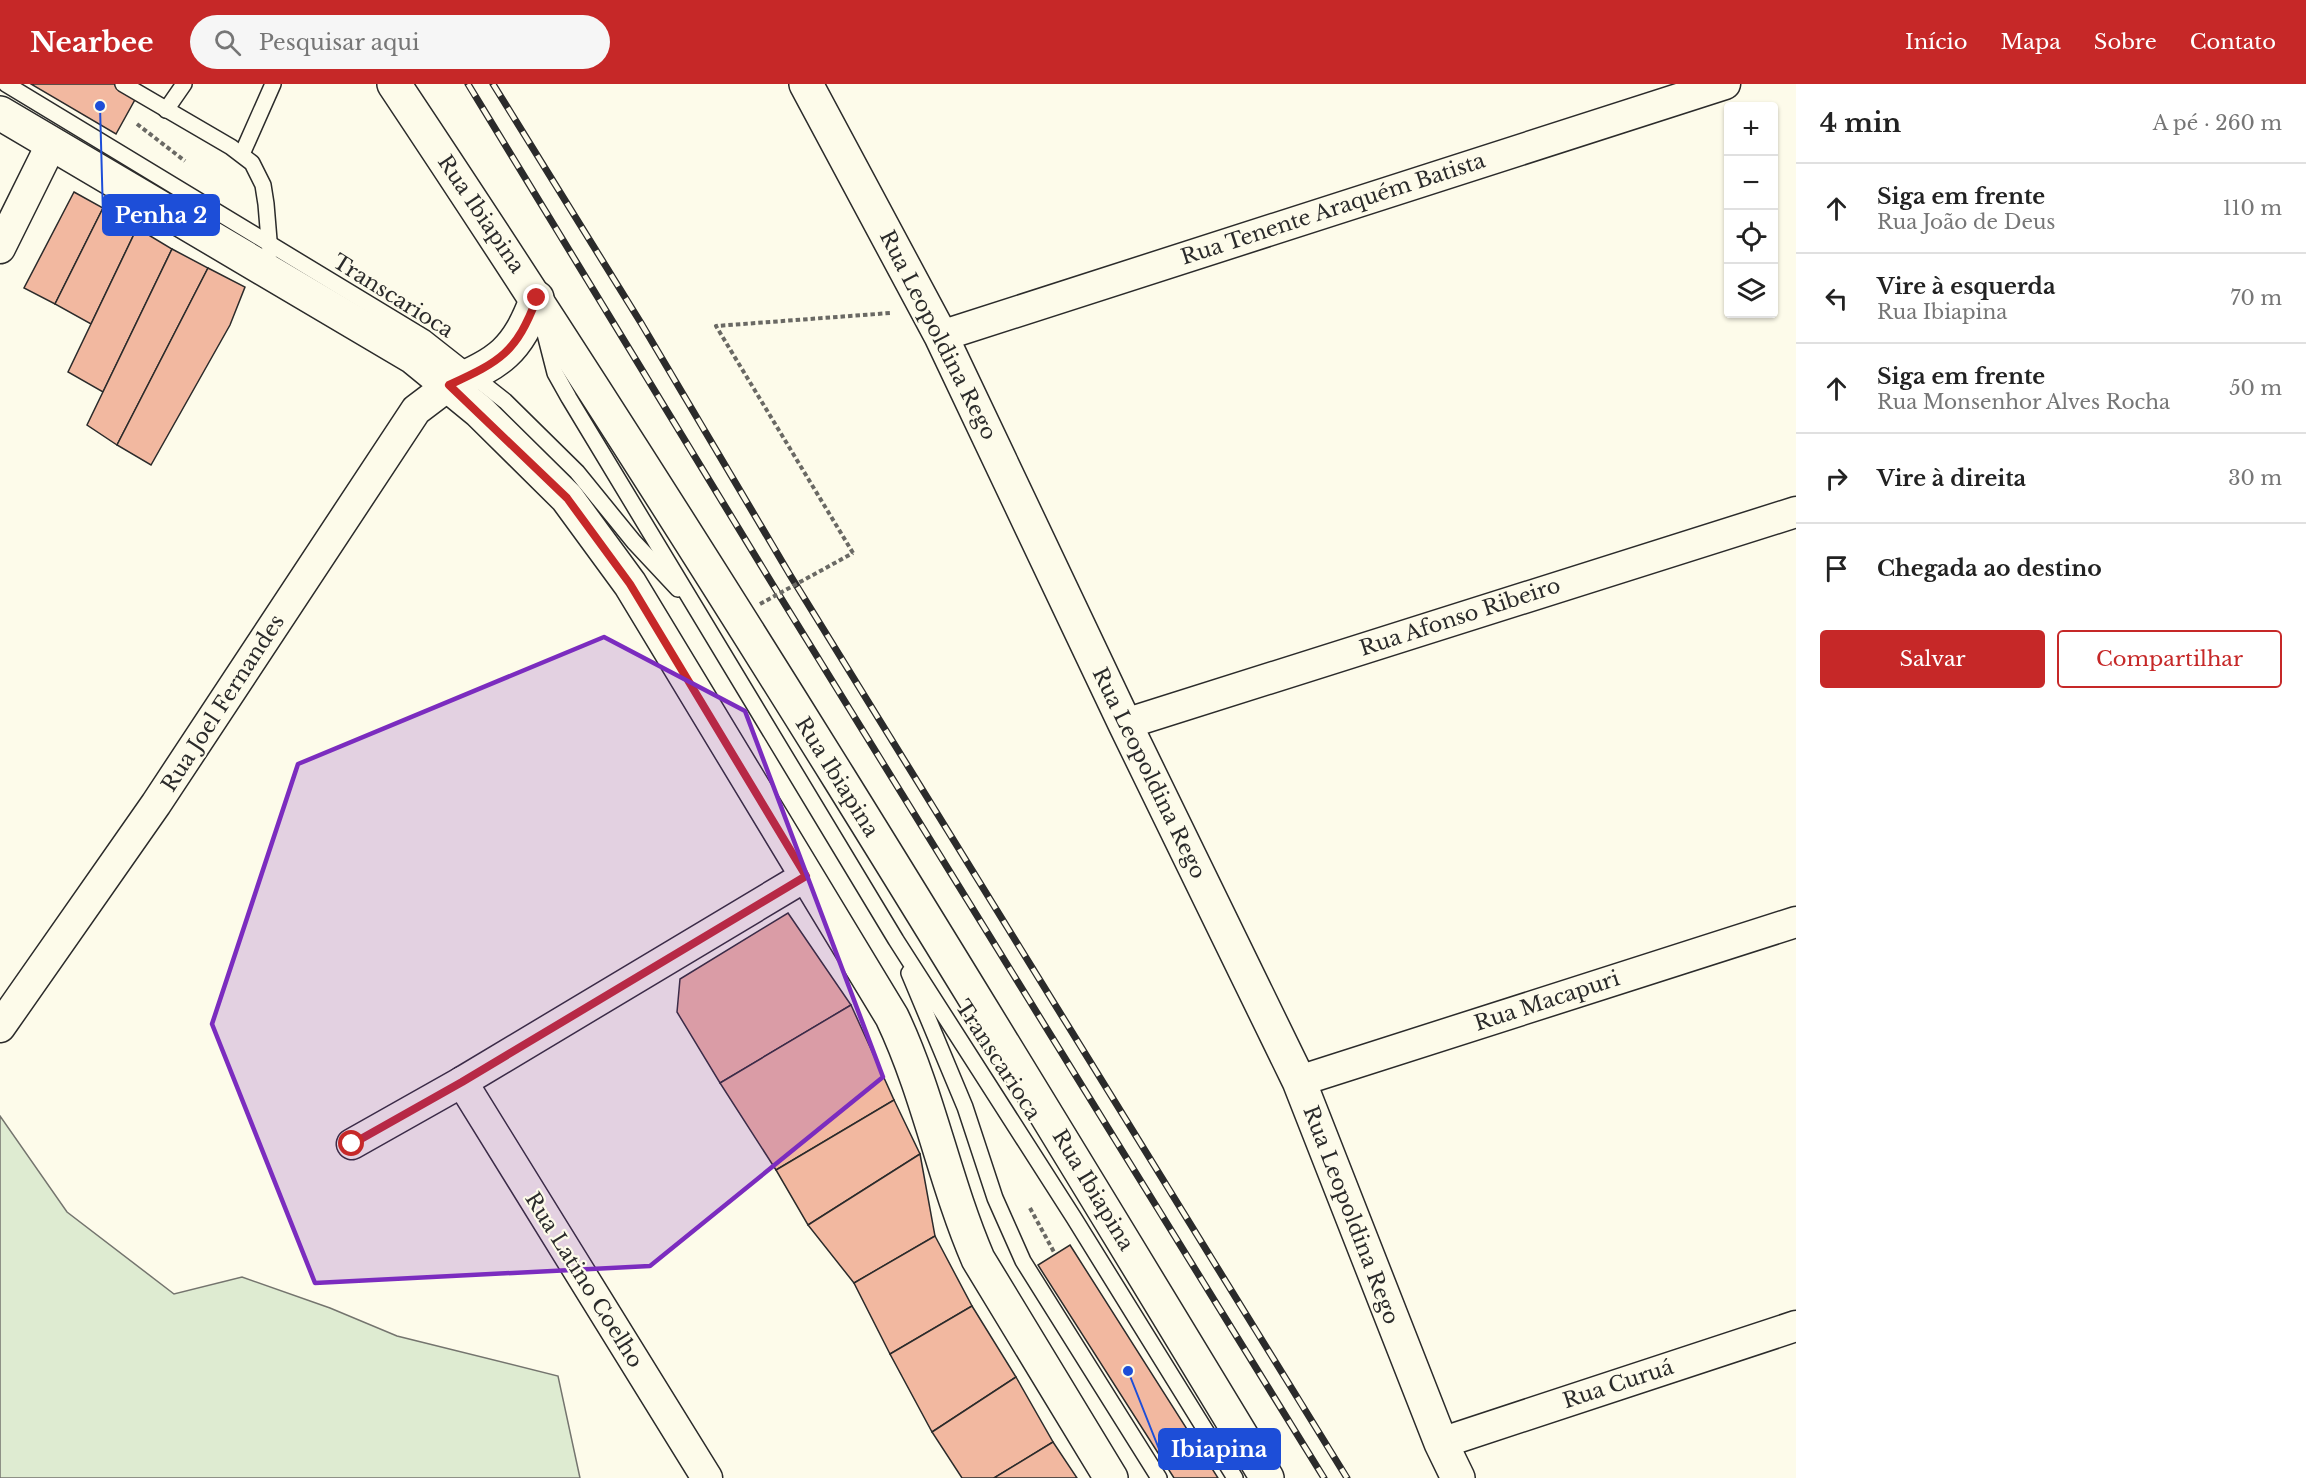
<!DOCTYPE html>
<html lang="pt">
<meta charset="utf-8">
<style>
:root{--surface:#fff;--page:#f6f6f6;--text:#222;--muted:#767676;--line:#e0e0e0;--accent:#c62828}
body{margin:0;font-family:"Libre Baskerville",serif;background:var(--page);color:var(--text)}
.controls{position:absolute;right:18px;top:18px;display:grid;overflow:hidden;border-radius:6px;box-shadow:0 2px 4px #0004}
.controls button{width:54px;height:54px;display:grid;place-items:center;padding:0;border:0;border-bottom:2px solid var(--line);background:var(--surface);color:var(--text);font:30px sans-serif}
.stop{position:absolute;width:18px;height:18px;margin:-14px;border:4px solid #c62828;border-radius:50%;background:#fff}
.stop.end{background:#c62828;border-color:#fff;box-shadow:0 2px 6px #0008}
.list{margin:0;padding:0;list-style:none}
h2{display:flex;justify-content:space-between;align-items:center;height:78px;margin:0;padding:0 24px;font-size:26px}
h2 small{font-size:20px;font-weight:400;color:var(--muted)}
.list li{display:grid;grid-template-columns:39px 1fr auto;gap:18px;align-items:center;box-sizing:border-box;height:90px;padding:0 24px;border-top:2px solid var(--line)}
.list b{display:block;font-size:22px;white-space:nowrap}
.list p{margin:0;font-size:20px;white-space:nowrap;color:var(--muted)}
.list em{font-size:20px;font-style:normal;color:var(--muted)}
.actions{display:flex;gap:12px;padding:18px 24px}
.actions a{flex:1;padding:14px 0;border:2px solid var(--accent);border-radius:6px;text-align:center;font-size:21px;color:var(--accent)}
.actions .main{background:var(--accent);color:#fff}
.icon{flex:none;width:33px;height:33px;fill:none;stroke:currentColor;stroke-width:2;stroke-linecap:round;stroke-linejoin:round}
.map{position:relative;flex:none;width:1796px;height:1394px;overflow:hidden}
header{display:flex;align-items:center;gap:36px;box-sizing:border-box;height:84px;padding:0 30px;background:var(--accent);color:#fff}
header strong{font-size:28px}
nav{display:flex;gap:33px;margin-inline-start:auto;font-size:21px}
.search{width:420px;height:54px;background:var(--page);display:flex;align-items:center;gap:15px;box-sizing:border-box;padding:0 21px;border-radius:33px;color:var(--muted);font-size:22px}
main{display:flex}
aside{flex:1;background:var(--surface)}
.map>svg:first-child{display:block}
.green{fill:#deebd1;stroke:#74746e;stroke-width:1.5}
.building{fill:#f2b8a0;stroke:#2b2b2b;stroke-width:1.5}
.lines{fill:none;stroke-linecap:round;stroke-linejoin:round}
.lane-casing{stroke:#2b2b2b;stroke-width:18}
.street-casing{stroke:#2b2b2b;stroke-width:33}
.secondary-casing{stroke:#2b2b2b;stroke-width:36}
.primary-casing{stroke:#2b2b2b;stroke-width:36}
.path{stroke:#6a6964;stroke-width:4;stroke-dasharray:4.5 3;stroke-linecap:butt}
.lane{stroke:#fdfbea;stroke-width:15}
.street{stroke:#fdfbea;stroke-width:30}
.secondary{stroke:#fdfbea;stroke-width:33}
.primary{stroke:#fdfbea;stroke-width:33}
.rail-casing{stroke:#2b2b2b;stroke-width:7}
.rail{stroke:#fdfbea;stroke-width:4.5;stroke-dasharray:14;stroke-linecap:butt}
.path-bridge{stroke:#6a6964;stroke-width:4;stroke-dasharray:4.5 3;stroke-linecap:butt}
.route{stroke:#c62828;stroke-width:8}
.marked{fill:#7b2cbf;fill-opacity:0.2;stroke:#7b2cbf;stroke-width:4.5;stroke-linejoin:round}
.labels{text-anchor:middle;stroke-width:4.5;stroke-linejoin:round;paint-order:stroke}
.street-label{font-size:21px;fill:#2b2b2b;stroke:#fdfbea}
.leader{fill:none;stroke:#1d4ed8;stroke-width:2}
.callout-dot{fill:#1d4ed8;stroke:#fdfbea;stroke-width:2}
.callout{fill:#1d4ed8;stroke:#1d4ed8;stroke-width:2}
.callout-label{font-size:22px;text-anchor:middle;font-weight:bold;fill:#fff}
</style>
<header>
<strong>Nearbee</strong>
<div class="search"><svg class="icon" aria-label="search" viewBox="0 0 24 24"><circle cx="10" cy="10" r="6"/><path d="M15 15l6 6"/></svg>Pesquisar aqui</div>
<nav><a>Início</a><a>Mapa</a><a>Sobre</a><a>Contato</a></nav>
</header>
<main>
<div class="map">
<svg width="1796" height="1394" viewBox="0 0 1796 1394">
<rect width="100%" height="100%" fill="#fdfbea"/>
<!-- green -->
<polygon class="green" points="0,1032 67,1128 174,1210 242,1193 330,1224 397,1252 558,1292 580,1394 0,1394"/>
<!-- building -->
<g class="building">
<polygon points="31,0 117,0 137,12 116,50"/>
<polygon points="74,108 103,124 55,220 24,204"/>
<polygon points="103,124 137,144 91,240 55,220"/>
<polygon points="137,144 172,165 103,308 68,288"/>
<polygon points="172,165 208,184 117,361 87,341"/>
<polygon points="208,184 245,203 230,241 151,381 117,361"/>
<polygon points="788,829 851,921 720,999 677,928 680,895"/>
<polygon points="851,921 894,1016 776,1086 720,999"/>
<polygon points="894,1016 920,1070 808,1141 776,1086"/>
<polygon points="920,1070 935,1152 854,1199 808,1141"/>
<polygon points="935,1152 972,1222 890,1270 854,1199"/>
<polygon points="1070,1161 1218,1394 1174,1394 1038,1181"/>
<polygon points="972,1222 1016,1293 932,1348 890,1270"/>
<polygon points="1016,1293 1053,1358 994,1394 962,1394 932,1348"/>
<polygon points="1053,1358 1077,1394 994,1394"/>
</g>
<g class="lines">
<defs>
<g id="lane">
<polyline points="6,0 425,254 505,317 577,388 634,458 678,505"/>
<polyline points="123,0 231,63 252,79 263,101 266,120 270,168"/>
<polyline points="166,26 184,0"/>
<polyline points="242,70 273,0"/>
<polyline points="544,246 555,289 569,314 896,856 1074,1134 1235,1394"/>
<polyline points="909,889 965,1023 995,1114 1023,1177 1159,1394"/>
</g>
<g id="street">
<polyline points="0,164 52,59"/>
<polyline points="941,252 1725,0"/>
<polyline points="1125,640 1796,428"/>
<polyline points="0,943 156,720 416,326 449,301"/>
<polyline points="1299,997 1796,838"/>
<polyline points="462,998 707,1394"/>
<polyline points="352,1060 462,998 806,792"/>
<polyline points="1441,1359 1796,1242"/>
</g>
<polyline id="secondary" points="806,0 941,252 1125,640 1299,997 1441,1359 1458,1394"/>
<g id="primary">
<path d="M 394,0 C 698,456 983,925 1267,1394"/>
<path d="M 0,29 L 413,273 L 479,327 L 567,414 L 630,500 L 892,933 C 929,1011 944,1096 978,1175 L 1111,1394"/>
<path d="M 449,301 C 501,277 516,269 537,214"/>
</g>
</defs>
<!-- lane casing -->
<use href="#lane" class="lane-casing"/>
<!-- street casing -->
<use href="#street" class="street-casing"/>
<!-- secondary casing -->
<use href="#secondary" class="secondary-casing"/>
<!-- primary casing -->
<use href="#primary" class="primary-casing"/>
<!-- path -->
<g class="path">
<polyline points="137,40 185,77"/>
<polyline points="853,469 716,242 890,229"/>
<polyline points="1030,1124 1055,1170"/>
</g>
<!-- lane -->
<use href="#lane" class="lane"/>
<!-- street -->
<use href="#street" class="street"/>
<!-- secondary -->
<use href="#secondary" class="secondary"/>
<!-- primary -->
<use href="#primary" class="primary"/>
<defs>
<g id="rail">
<polyline points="468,0 773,501 1324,1394"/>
<polyline points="493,0 641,239 790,491 1347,1394"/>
</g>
</defs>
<!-- rail casing -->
<use href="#rail" class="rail-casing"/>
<!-- rail -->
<use href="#rail" class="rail"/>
<!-- path-bridge -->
<polyline class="path-bridge" points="760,520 853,469"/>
</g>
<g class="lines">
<!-- route -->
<path class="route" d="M 352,1060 L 462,998 L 806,792 L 630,500 L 567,414 L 449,301 C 501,277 516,269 537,214"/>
</g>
<!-- marked area -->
<path class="marked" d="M 604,553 L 745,627 L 883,993 L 650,1182 L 315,1199 L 212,940 L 298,680 Z"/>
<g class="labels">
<!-- street labels -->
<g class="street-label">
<text transform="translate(1333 125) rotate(-18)" y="7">Rua Tenente Araquém Batista</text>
<text transform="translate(481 130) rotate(56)" y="7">Rua Ibiapina</text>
<text transform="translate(393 212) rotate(32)" y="7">Transcarioca</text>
<text transform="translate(938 251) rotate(63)" y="7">Rua Leopoldina Rego</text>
<text transform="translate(1460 533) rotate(-18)" y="7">Rua Afonso Ribeiro</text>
<text transform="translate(223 619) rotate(-57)" y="7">Rua Joel Fernandes</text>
<text transform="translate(1149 689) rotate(64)" y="7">Rua Leopoldina Rego</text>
<text transform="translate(837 693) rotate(58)" y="7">Rua Ibiapina</text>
<text transform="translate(1547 917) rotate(-18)" y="7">Rua Macapuri</text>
<text transform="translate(998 976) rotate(57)" y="7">Transcarioca</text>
<text transform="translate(1093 1106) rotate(59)" y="7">Rua Ibiapina</text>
<text transform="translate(1351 1131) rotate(69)" y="7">Rua Leopoldina Rego</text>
<text transform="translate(584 1196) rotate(58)" y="7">Rua Latino Coelho</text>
<text transform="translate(1618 1300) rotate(-18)" y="7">Rua Curuá</text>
</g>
</g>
<!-- callouts -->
<path class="leader" d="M100 22L103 131M1128 1287L1159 1365"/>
<g class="callout-dot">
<circle cx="100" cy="22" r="6"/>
<circle cx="1128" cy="1287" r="6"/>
</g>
<g class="callout">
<rect x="103" y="111" width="116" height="40" rx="6"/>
<rect x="1159" y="1345" width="121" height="40" rx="6"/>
</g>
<g class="callout-label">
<text x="161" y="139">Penha 2</text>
<text x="1219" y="1373">Ibiapina</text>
</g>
</svg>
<div class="controls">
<button>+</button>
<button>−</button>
<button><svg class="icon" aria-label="locate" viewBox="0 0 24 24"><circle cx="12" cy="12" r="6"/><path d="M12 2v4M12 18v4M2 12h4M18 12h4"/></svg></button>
<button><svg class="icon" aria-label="layers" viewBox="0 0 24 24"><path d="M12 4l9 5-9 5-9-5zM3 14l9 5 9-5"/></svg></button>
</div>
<div class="stop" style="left:352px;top:1060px"></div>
<div class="stop end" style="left:537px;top:214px"></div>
</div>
<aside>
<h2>4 min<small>A pé · 260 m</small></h2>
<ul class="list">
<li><svg class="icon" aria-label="ahead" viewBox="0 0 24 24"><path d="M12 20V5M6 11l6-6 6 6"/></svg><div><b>Siga em frente</b><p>Rua João de Deus</p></div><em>110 m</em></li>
<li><svg class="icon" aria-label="left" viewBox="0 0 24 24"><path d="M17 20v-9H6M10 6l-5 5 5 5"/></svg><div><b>Vire à esquerda</b><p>Rua Ibiapina</p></div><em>70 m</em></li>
<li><svg class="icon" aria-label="ahead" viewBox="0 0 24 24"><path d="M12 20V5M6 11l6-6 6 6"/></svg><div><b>Siga em frente</b><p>Rua Monsenhor Alves Rocha</p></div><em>50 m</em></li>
<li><svg class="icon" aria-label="right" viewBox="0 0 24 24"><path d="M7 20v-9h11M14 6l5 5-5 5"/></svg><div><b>Vire à direita</b></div><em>30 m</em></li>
<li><svg class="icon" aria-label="arrive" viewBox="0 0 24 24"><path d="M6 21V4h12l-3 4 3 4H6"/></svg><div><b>Chegada ao destino</b></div></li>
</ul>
<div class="actions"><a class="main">Salvar</a><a>Compartilhar</a></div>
</aside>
</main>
